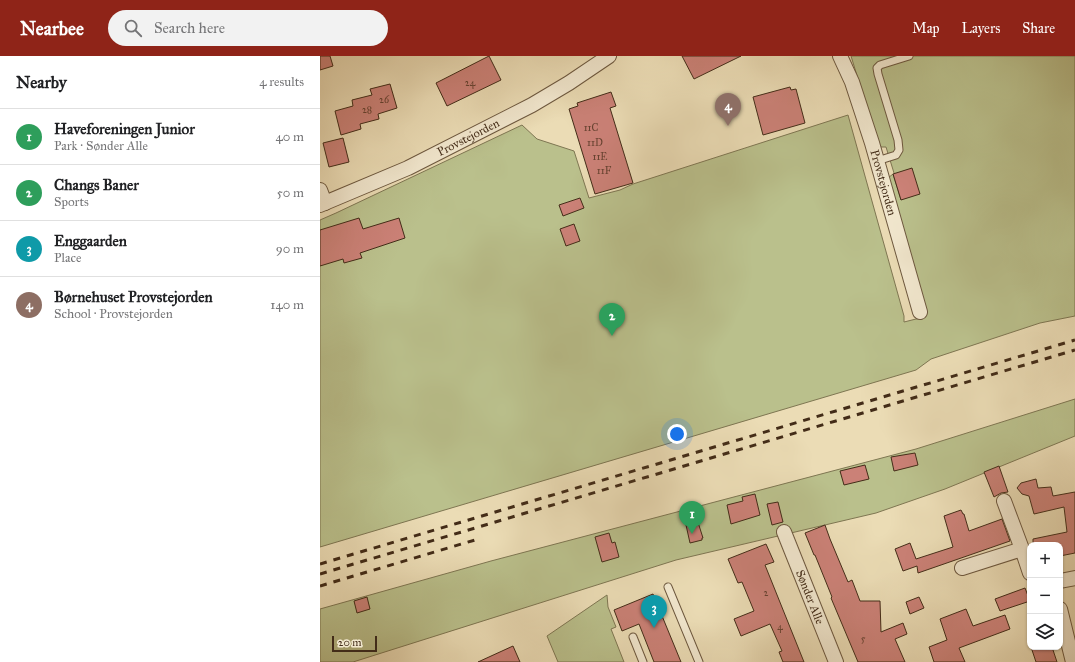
<!DOCTYPE html>
<meta charset="utf-8">
<style>
:root{--surface:#fff;--page:#f2f2f2;--text:#202124;--muted:#757577;--line:#e0e0e0;--accent:#8f2418}
body{margin:0;font-family:"IM FELL Great Primer",serif;background:var(--page);color:var(--text)}
.controls{position:absolute;right:12px;bottom:12px;display:grid;overflow:hidden;border-radius:8px;box-shadow:0 1px 3px #0004}
.controls button{width:36px;height:36px;display:grid;place-items:center;padding:0;border:0;border-bottom:1px solid var(--line);background:var(--surface);color:var(--text);font:20px sans-serif}
.scale{position:absolute;left:12px;bottom:10px;width:45px;box-sizing:border-box;padding-left:4px;border:2px solid #432c18;border-top:0;font-size:11px;line-height:14px;white-space:nowrap;color:#432c18;-webkit-text-stroke:3px #f2e8cf;paint-order:stroke}
.you{position:absolute;left:357px;top:378px;width:14px;height:14px;margin:-10px;border:3px solid #fff;border-radius:50%;background:#1a73e8;box-shadow:0 0 0 6px #1a73e833}
.badge{display:grid;place-items:center;width:26px;height:26px;border-radius:50%;background:var(--accent);color:#fff;font-size:13px;font-weight:700}
.pin{position:absolute;translate:-50% -33px;filter:drop-shadow(0 1px 2px #0008)}
.pin::after{content:'';position:absolute;top:21px;width:14px;height:12px;background:inherit;clip-path:polygon(0 0,100% 0,50% 100%)}
.list{margin:0;padding:0;list-style:none}
h2{display:flex;justify-content:space-between;align-items:center;height:52px;margin:0;padding:0 16px;font-size:17px}
h2 small{font-size:13px;font-weight:400;color:var(--muted)}
.list li{display:grid;grid-template-columns:26px 1fr auto;gap:12px;align-items:center;box-sizing:border-box;height:56px;padding:0 16px;border-top:1px solid var(--line)}
.list b{display:block;font-size:15px;white-space:nowrap}
.list p{margin:0;font-size:13px;white-space:nowrap;color:var(--muted)}
.list em{font-size:13px;font-style:normal;color:var(--muted)}
.icon{flex:none;width:22px;height:22px;fill:none;stroke:currentColor;stroke-width:2;stroke-linecap:round;stroke-linejoin:round}
.map{position:relative;flex:none;width:755px;height:606px;overflow:hidden}
header{display:flex;align-items:center;gap:24px;box-sizing:border-box;height:56px;padding:0 20px;background:var(--accent);color:#fff}
header strong{font-size:19px}
nav{display:flex;gap:22px;margin-inline-start:auto;font-size:14px}
.search{width:280px;height:36px;background:var(--page);display:flex;align-items:center;gap:10px;box-sizing:border-box;padding:0 14px;border-radius:22px;color:var(--muted);font-size:15px}
main{display:flex}
aside{flex:1;background:var(--surface)}
.map>svg:first-child{display:block}
.green{fill:#bac08c;stroke:#7e7652}
.building{fill:#cb8177;stroke:#432c18}
.lines{fill:none;stroke-linecap:round;stroke-linejoin:round}
.lane-casing{stroke:#6d583f;stroke-width:9}
.street-casing{stroke:#6d583f;stroke-width:16}
.lane{stroke:#f2e8cf;stroke-width:7}
.street{stroke:#f2e8cf;stroke-width:14}
.rail{stroke:#432c18;stroke-width:3;stroke-dasharray:7 7;stroke-linecap:butt}
.labels{text-anchor:middle;stroke-width:3;stroke-linejoin:round;paint-order:stroke}
.number-label{font-size:10px;fill:#654130}
.street-label{font-size:12px;fill:#432c18;stroke:#f2e8cf}
</style>
<header>
<strong>Nearbee</strong>
<div class="search"><svg class="icon" aria-label="search" viewBox="0 0 24 24"><circle cx="10" cy="10" r="6"/><path d="M15 15l6 6"/></svg>Search here</div>
<nav><a>Map</a><a>Layers</a><a>Share</a></nav>
</header>
<main>
<aside>
<h2>Nearby<small>4 results</small></h2>
<ul class="list">
<li><span class="badge" style="background:#2e9e5b">1</span><div><b>Haveforeningen Junior</b><p>Park · Sønder Alle</p></div><em>40 m</em></li>
<li><span class="badge" style="background:#2e9e5b">2</span><div><b>Changs Baner</b><p>Sports</p></div><em>50 m</em></li>
<li><span class="badge" style="background:#0f9aa8">3</span><div><b>Enggaarden</b><p>Place</p></div><em>90 m</em></li>
<li><span class="badge" style="background:#8d6e63">4</span><div><b>Børnehuset Provstejorden</b><p>School · Provstejorden</p></div><em>140 m</em></li>
</ul>
</aside>
<div class="map">
<svg width="755" height="606" viewBox="0 0 755 606">
<rect width="100%" height="100%" fill="#ebdcb5"/>
<filter id="stains"><feTurbulence type="fractalNoise" baseFrequency=".005" numOctaves="4"/><feColorMatrix values="0 0 0 0 .2 0 0 0 0 .09 0 0 0 0 .02 0 0 0 .5 -.17"/></filter>
<radialGradient id="worn" r=".72"><stop offset=".6" stop-color="#630" stop-opacity="0"/><stop offset="1" stop-color="#630" stop-opacity=".3"/></radialGradient>
<!-- green -->
<g class="green">
<polygon points="531,0 755,0 755,260 720,267 611,303 596,314 0,491 0,164 16,157 202,69 217,83 254,95 269,142 300,134 313,128 528,59 584,260 584,266 604,261 568,122 573,118 581,144 582,143 566,91 559,91"/>
<polygon points="755,343 755,380 625,433 556,457 356,504 33,606 0,606 0,553 171,505 596,393"/>
<polygon points="287,539 288,551 296,571 291,573 304,606 238,606 227,580"/>
</g>
<!-- building -->
<g class="building">
<polygon points="0,0 10,0 13,10 0,14"/>
<polygon points="169,0 181,24 127,50 116,27"/>
<polygon points="362,0 421,0 374,23"/>
<polygon points="70,28 77,52 58,58 59,63 40,68 41,73 21,79 15,55 33,50 32,44 52,39 50,33"/>
<polygon points="470,31 471,34 476,33 485,67 443,79 433,41"/>
<polygon points="291,36 296,50 290,52 313,127 275,138 249,53 258,50 257,47"/>
<polygon points="23,82 29,106 9,111 3,87"/>
<polygon points="592,112 600,138 581,144 573,118"/>
<polygon points="260,142 264,152 243,160 239,149"/>
<polygon points="39,162 43,173 79,162 85,182 40,197 42,202 24,207 23,203 0,210 0,174"/>
<polygon points="254,168 260,185 246,190 240,173"/>
<polygon points="595,397 598,409 574,415 571,401"/>
<polygon points="545,409 549,423 524,429 520,415"/>
<polygon points="679,410 688,436 681,437 674,441 664,416"/>
<polygon points="716,423 718,432 731,431 733,440 755,436 755,497 740,500 740,489 713,489 713,483 747,476 744,451 714,458 709,440 702,438 697,432 701,427"/>
<polygon points="435,438 440,459 411,468 407,449 423,445 422,441"/>
<polygon points="458,446 463,466 452,469 447,448"/>
<polygon points="641,454 643,458 644,458 649,475 682,463 690,485 598,517 597,510 583,515 575,493 590,487 596,503 633,491 624,460"/>
<polygon points="375,457 383,482 382,482 382,484 370,487 364,460"/>
<polygon points="505,469 510,483 528,526 532,524 540,545 560,545 561,576 583,567 587,578 575,583 585,606 538,606 511,542 512,541 495,499 494,499 485,477"/>
<polygon points="289,477 292,487 295,486 299,501 282,506 275,481"/>
<polygon points="446,488 454,506 445,509 484,606 463,606 459,596 462,595 450,568 421,580 414,563 434,555 422,526 418,527 408,503"/>
<polygon points="705,532 710,545 680,555 675,543"/>
<polygon points="333,538 361,606 334,606 319,568 302,575 294,554"/>
<polygon points="47,541 50,553 37,557 34,545"/>
<polygon points="599,541 604,552 590,558 586,546"/>
<polygon points="646,553 653,570 685,559 690,573 639,592 645,606 614,606 609,591 627,584 620,563"/>
<polygon points="193,590 200,606 158,606"/>
<polygon points="711,591 732,591 737,606 716,606"/>
</g>
<g class="lines">
<defs>
<g id="lane">
<polyline points="557,105 576,99 579,94 578,84 558,18 557,12 560,9 589,0"/>
<polyline points="348,531 379,606"/>
<polyline points="313,581 323,606"/>
</g>
<g id="street">
<path id="s1" d="M 520,0 L 532,26 L 552,87 L 600,256"/>
<polyline points="0,134 5,147"/>
<path id="s2" d="M 0,149 L 88,112 L 212,49 L 249,27 L 289,0"/>
<polyline points="684,445 702,493 710,517"/>
<path id="s3" d="M 464,476 L 516,606"/>
<polyline points="642,512 702,493"/>
<polyline points="740,525 755,522"/>
<polyline points="740,553 753,606"/>
</g>
</defs>
<!-- lane casing -->
<use href="#lane" class="lane-casing"/>
<!-- street casing -->
<use href="#street" class="street-casing"/>
<!-- lane -->
<use href="#lane" class="lane"/>
<!-- street -->
<use href="#street" class="street"/>
<!-- rail -->
<g class="rail">
<polyline points="0,508 755,284"/>
<polyline points="0,518 755,294"/>
<polyline points="0,530 155,484"/>
</g>
</g>
<g class="labels">
<!-- number labels -->
<g class="number-label">
<text x="150" y="30">24</text>
<text x="64" y="47">26</text>
<text x="47" y="57">28</text>
<text x="271" y="75">11C</text>
<text x="275" y="90">11D</text>
<text x="280" y="104">11E</text>
<text x="284" y="118">11F</text>
<text x="446" y="540">2</text>
<text x="460" y="574">4</text>
<text x="543" y="586">5</text>
</g>
<!-- street labels -->
<g class="street-label">
<text dy="4" stroke="none"><textPath href="#s2" startOffset="163">Provstejorden</textPath></text>
<text dy="4" stroke="none"><textPath href="#s1" startOffset="134">Provstejorden</textPath></text>
<text dy="4" stroke="none"><textPath href="#s3" startOffset="70">Sønder Alle</textPath></text>
</g>
</g>
<rect width="100%" height="100%" filter="url(#stains)"/>
<rect width="100%" height="100%" fill="url(#worn)"/>
</svg>
<div class="controls">
<button>+</button>
<button>−</button>
<button><svg class="icon" aria-label="layers" viewBox="0 0 24 24"><path d="M12 4l9 5-9 5-9-5zM3 14l9 5 9-5"/></svg></button>
</div>
<div class="scale">20 m</div>
<div class="you"></div>
<div class="pin badge" style="left:372px;top:478px;background:#2e9e5b">1</div>
<div class="pin badge" style="left:292px;top:280px;background:#2e9e5b">2</div>
<div class="pin badge" style="left:334px;top:572px;background:#0f9aa8">3</div>
<div class="pin badge" style="left:408px;top:70px;background:#8d6e63">4</div>
</div>
</main>
